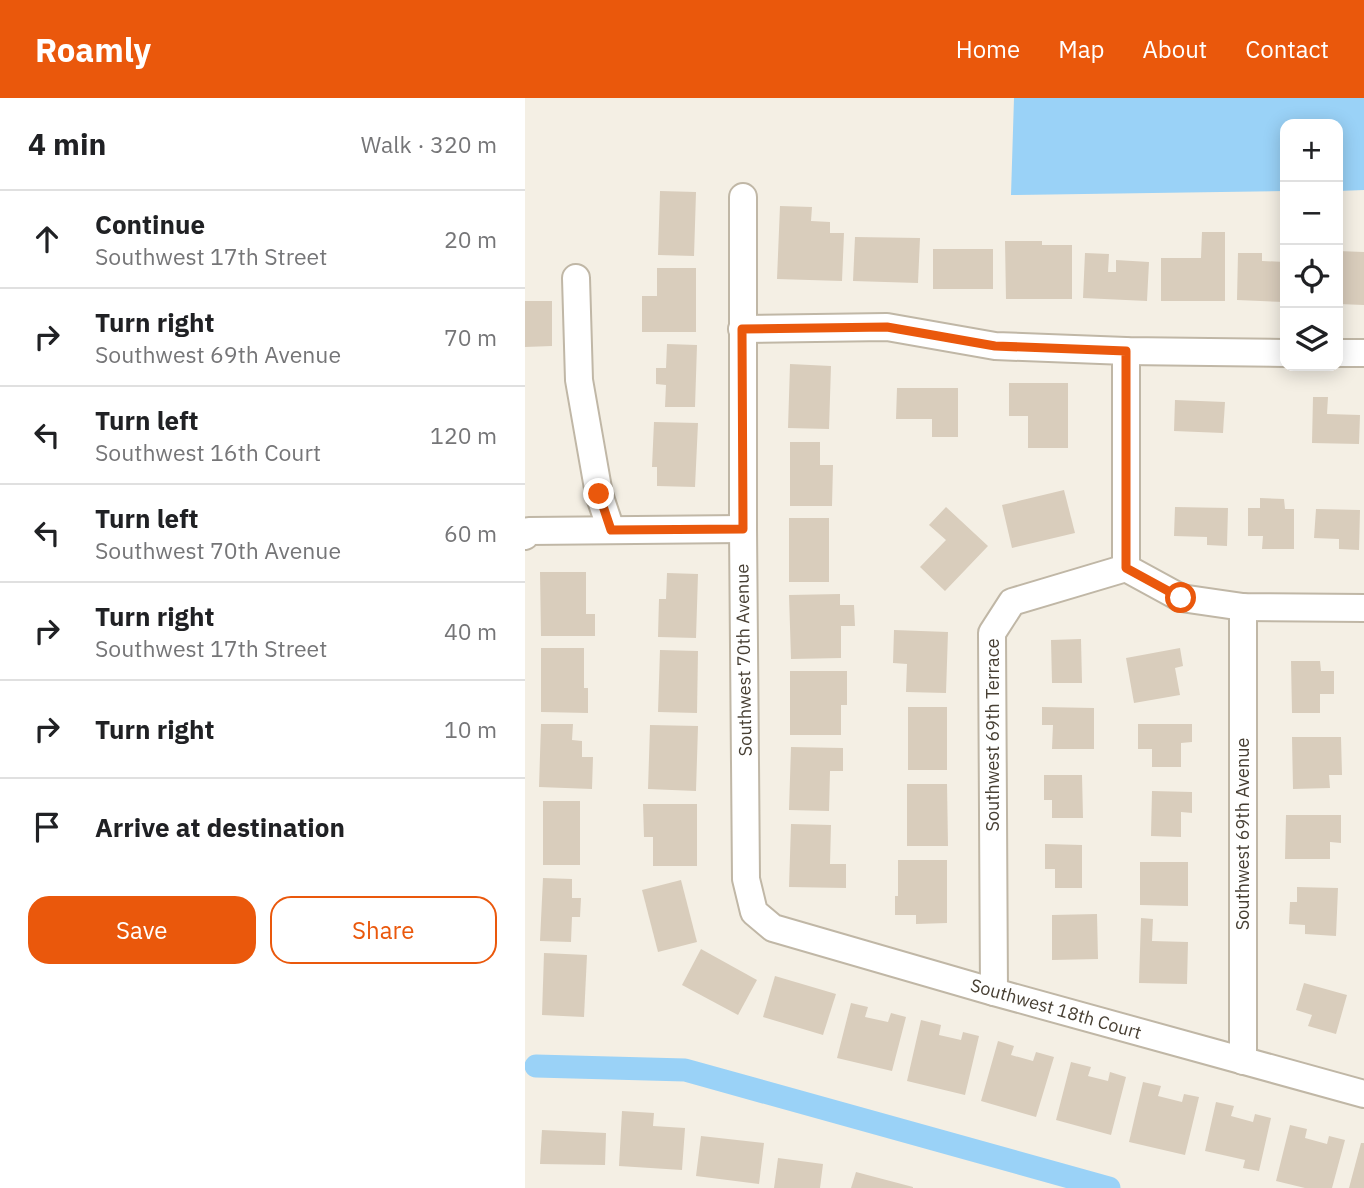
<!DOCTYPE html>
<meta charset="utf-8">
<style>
:root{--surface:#fff;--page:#f6f6f6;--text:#202124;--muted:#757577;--line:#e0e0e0;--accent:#ea580c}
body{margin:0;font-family:"IBM Plex Sans",sans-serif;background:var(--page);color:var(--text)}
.controls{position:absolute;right:21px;top:21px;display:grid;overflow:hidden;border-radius:14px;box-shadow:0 4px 18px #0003}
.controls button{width:63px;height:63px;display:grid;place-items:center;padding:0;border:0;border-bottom:2px solid var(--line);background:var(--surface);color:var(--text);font:35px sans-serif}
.stop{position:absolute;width:21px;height:21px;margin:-16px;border:5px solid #ea580c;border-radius:50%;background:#fff}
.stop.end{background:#ea580c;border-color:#fff;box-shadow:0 2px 7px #0008}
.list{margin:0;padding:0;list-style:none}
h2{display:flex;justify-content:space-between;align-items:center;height:91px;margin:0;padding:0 28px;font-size:30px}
h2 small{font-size:23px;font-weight:400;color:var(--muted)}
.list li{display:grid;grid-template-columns:46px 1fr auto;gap:21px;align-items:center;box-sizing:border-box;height:98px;padding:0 28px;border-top:2px solid var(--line)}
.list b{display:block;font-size:26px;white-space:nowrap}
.list p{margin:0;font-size:23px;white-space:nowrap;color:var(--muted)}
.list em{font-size:23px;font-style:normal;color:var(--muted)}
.actions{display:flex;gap:14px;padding:21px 28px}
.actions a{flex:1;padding:16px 0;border:2px solid var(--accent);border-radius:21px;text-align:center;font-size:24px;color:var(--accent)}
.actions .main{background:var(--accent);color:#fff}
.icon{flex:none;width:38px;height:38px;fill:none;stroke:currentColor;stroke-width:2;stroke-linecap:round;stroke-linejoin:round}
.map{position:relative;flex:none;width:839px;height:1090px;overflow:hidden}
header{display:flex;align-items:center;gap:42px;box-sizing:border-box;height:98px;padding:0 35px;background:var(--accent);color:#fff}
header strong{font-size:33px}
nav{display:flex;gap:38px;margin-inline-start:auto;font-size:24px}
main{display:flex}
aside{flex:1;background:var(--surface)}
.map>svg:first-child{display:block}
.water{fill:#9ad2f7}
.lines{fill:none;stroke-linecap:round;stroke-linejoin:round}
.canal{stroke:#9ad2f7;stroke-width:23}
.building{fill:#d9cdbc}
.minor-casing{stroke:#c0b7a6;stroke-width:30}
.minor{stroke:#fff;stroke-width:26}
.route{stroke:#ea580c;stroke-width:9}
.labels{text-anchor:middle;stroke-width:5;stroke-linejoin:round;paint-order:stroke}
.street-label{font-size:18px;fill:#473f33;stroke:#fff}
</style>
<header>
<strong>Roamly</strong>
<nav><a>Home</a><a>Map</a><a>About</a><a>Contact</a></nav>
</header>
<main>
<aside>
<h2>4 min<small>Walk · 320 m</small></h2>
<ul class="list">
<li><svg class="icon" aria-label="ahead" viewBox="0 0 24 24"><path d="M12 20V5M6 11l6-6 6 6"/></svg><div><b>Continue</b><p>Southwest 17th Street</p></div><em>20 m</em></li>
<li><svg class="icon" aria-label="right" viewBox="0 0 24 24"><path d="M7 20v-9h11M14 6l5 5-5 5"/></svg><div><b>Turn right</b><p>Southwest 69th Avenue</p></div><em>70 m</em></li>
<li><svg class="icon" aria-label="left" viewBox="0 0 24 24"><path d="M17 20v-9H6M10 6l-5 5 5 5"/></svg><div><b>Turn left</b><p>Southwest 16th Court</p></div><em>120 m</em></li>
<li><svg class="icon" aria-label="left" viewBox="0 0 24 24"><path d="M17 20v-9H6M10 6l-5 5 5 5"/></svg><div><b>Turn left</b><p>Southwest 70th Avenue</p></div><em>60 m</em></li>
<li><svg class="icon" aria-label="right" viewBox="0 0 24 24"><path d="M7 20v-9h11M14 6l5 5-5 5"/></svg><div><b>Turn right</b><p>Southwest 17th Street</p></div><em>40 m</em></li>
<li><svg class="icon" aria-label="right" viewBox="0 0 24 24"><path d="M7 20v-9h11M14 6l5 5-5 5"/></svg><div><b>Turn right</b></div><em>10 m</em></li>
<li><svg class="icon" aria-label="arrive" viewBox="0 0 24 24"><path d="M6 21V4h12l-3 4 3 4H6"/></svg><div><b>Arrive at destination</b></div></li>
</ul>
<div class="actions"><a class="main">Save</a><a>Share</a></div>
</aside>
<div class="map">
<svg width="839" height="1090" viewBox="0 0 839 1090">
<rect width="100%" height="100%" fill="#f4efe4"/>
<!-- water -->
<polygon class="water" points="489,0 839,0 839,92 813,93 813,26 760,26 760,93 486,97"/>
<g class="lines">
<!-- canal -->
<polyline class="canal" points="11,968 160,972 584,1090"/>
</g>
<!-- building -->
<g class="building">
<polygon points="135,93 171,94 169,158 133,157"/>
<polygon points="255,108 287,109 286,123 305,124 305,135 319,135 317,183 252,181"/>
<polygon points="677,134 700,134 700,203 636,203 636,160 676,160"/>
<polygon points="330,139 395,140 393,185 328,183"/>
<polygon points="480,143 517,143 517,147 547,147 547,201 481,201"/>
<rect x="408" y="151" width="60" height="40"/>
<polygon points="813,153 839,154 839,207 813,206"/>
<polygon points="560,155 584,156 583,174 591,174 591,162 624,164 622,203 558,200"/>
<polygon points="713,155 737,155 737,163 760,164 760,204 712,202"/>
<polygon points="132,170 171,170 171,234 117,234 117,198 132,198"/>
<polygon points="0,203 27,203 27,248 0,249"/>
<polygon points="142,246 172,247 170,309 140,309 141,287 131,286 131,270 141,270"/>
<polygon points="265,266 306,268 304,331 263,330"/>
<polygon points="484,285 543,285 543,350 503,350 503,318 484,318"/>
<polygon points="372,290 433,290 433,339 407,339 407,321 371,321"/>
<polygon points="788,299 803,299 802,316 835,317 834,346 787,345"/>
<polygon points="650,302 700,304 698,335 649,333"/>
<polygon points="129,324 173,325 170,389 132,388 132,369 127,369"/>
<polygon points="265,344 295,344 295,367 308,367 307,408 265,408"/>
<polygon points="539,392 550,435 487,450 477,407"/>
<polygon points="735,400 759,401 760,411 769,411 769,451 737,451 738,438 723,438 723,410 735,410"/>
<polygon points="421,409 463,448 420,493 395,469 421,442 404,427"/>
<polygon points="650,409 703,410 702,448 682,447 682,439 649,438"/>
<polygon points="791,411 835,412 834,452 814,451 814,441 789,440"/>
<rect x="264" y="420" width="40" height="64"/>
<polygon points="15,474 61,474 61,516 70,516 70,538 16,538"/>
<polygon points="142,475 173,476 171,540 133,539 134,501 141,501"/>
<polygon points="315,496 315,507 329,507 330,528 316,528 316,560 266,561 264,497"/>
<polygon points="369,532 423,534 421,595 381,594 382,566 368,565"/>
<polygon points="556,541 557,585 527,585 526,542"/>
<polygon points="16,550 59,550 59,590 63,590 63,615 16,614"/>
<polygon points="655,550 658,568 650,570 655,597 609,605 601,560"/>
<polygon points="135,552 173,553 172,615 133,614"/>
<polygon points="766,563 795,563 796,573 809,573 809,596 795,596 795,615 767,615"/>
<polygon points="265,573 322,573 322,607 316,607 316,637 265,637"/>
<rect x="383" y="609" width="39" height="63"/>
<polygon points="517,609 569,610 569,651 527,651 528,627 517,627"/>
<polygon points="16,626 48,626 47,642 57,643 57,659 68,659 67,691 14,689"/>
<polygon points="613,626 667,626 667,644 656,645 656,669 627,669 627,651 613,651"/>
<polygon points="125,627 173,628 171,693 123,691"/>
<polygon points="767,639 816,639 817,677 804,677 805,690 768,691"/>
<polygon points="266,649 318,650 318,673 305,673 304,713 264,712"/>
<polygon points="519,677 557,677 558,720 527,720 527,702 519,702"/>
<polygon points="382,686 422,686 423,748 382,748"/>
<polygon points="627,693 667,694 667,715 656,714 656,739 626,738"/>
<rect x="18" y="703" width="37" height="64"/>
<polygon points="118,706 172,706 172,768 128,768 128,739 119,739"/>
<polygon points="761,717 816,717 816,745 805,744 805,761 760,761"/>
<polygon points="266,726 306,727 305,766 321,766 321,790 264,789"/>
<polygon points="520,746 557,747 557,790 530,790 530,771 520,771"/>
<polygon points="373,762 422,762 422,825 391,826 391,817 370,817 370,798 373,798"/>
<polygon points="615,764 663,764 663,808 615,807"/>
<polygon points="18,780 47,781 47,800 56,800 55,819 47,819 46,844 15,843"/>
<polygon points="156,782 172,844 133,854 117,792"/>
<polygon points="772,789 813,790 811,838 780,836 780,827 764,826 765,804 772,804"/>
<polygon points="572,816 573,861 527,862 527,817"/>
<polygon points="616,820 628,821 627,843 663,844 662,886 614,885"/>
<polygon points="176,851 232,882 213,917 157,887"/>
<polygon points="19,855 62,857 59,919 17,917"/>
<polygon points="250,878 311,896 298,937 238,919"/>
<polygon points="779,885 822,897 811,936 783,928 787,917 771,912"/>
<polygon points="326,905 343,909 340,919 363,924 366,915 381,919 367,973 312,960"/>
<polygon points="396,922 416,927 414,937 436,942 438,934 454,938 440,997 382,983"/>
<polygon points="473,943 489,948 486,957 508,963 511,954 529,959 511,1019 456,1003"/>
<polygon points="546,964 566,969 563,978 583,983 585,974 601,979 586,1037 531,1022"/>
<polygon points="618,984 636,988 633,998 657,1004 659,996 674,999 660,1057 604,1044"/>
<polygon points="691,1004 709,1008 706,1018 728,1024 730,1016 746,1020 734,1073 718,1070 720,1062 680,1053"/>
<polygon points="97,1013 129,1015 128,1028 160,1030 157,1072 94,1068"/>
<polygon points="765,1027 782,1031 780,1040 802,1046 804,1038 820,1042 807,1090 780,1090 751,1083"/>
<polygon points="17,1032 81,1035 80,1067 15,1066"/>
<polygon points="176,1038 239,1045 234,1086 171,1078"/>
<polygon points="836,1045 839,1045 839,1090 824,1090"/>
<polygon points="253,1060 298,1066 295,1090 249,1090"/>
<polygon points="331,1074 388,1089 388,1090 326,1090"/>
</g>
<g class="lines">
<defs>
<g id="minor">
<polyline points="218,99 218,431 221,781 229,814 248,830 469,894 839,996"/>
<polyline points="51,180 54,282 74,396 86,432"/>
<polyline points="217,231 362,229 470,248 601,253 760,255"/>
<polyline points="813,255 839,255"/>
<polyline points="0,438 4,433 218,431"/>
<polyline points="601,470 656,500 718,509 839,510"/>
<polyline points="601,470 601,253"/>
<polyline points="469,894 467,535 487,504 601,470"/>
<polyline points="718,963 718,509"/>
</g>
</defs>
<!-- minor casing -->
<use href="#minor" class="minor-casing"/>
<!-- minor -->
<use href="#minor" class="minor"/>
</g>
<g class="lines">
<!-- route -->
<polyline class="route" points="74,396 86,432 218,431 217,231 362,229 470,248 601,253 601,470 656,500"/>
</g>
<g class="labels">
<!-- street labels -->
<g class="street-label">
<text transform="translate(219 562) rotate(-91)" y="6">Southwest 70th Avenue</text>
<text transform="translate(468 637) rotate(-90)" y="6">Southwest 69th Terrace</text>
<text transform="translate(718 736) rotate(-90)" y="6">Southwest 69th Avenue</text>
<text transform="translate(531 911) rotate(16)" y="6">Southwest 18th Court</text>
</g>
</g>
</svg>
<div class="controls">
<button>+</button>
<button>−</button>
<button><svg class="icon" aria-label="locate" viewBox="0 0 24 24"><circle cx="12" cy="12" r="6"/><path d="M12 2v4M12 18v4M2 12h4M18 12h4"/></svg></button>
<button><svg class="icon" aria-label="layers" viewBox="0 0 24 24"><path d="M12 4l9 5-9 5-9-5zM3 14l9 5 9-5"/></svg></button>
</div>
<div class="stop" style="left:656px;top:500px"></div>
<div class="stop end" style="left:74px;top:396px"></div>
</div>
</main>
